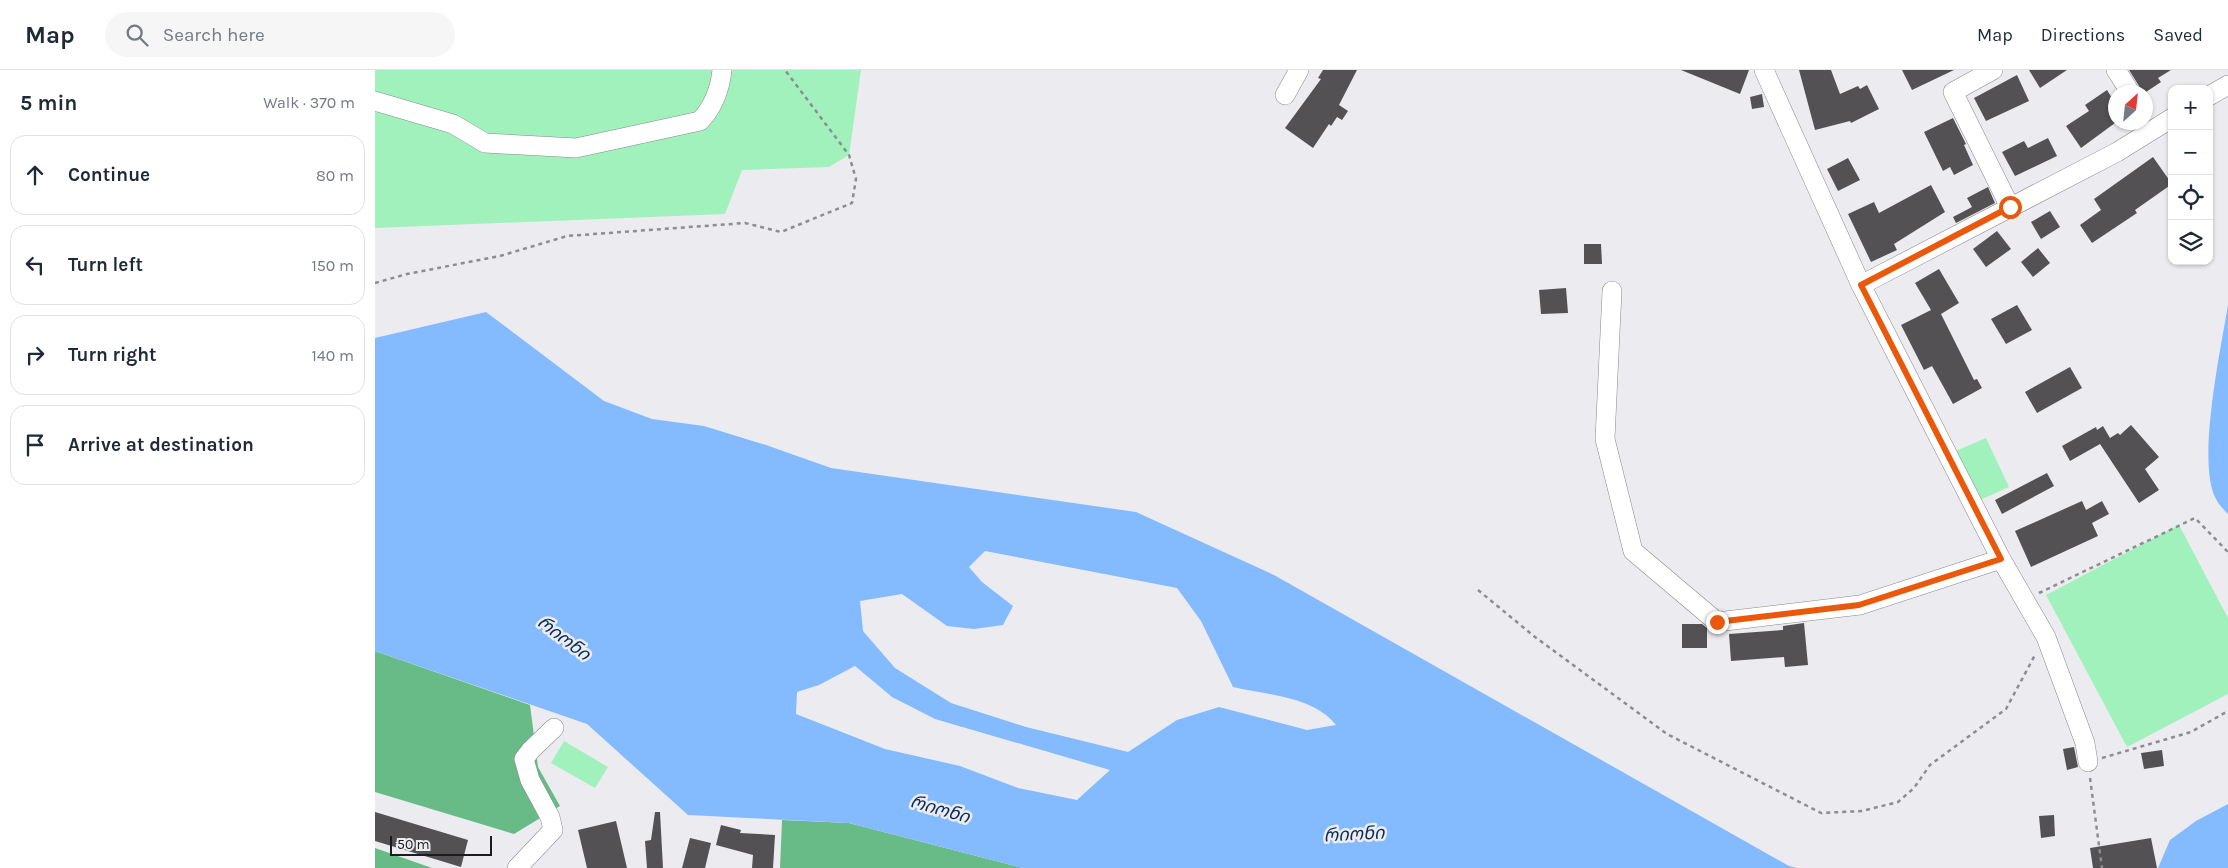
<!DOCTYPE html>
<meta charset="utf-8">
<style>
:root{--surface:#fff;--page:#f6f6f7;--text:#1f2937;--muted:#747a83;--line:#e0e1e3}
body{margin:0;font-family:Karla,"Noto Sans Georgian",sans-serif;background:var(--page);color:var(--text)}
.controls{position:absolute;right:15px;top:15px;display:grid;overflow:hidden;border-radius:10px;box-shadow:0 1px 4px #0004}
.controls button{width:45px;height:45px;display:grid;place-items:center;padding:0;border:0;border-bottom:1px solid var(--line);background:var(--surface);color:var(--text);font:25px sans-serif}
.compass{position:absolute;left:1733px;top:15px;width:45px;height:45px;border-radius:50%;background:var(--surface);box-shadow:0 1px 4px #0004;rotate:27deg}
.scale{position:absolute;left:15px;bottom:12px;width:102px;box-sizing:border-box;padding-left:5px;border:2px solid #1c1c1e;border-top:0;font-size:14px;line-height:18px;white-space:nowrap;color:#1c1c1e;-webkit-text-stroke:4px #ececf0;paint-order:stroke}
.stop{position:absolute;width:15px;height:15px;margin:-11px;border:4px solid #ea580c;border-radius:50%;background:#fff}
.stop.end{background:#ea580c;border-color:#fff;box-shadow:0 1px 5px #0008}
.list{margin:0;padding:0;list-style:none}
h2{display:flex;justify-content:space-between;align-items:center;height:65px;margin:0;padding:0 20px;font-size:21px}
h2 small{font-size:16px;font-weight:400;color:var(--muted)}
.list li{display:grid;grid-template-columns:32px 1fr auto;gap:15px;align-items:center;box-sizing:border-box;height:80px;margin:0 10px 10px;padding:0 10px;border:1px solid var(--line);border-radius:15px}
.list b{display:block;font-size:19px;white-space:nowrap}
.list em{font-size:16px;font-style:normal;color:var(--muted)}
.icon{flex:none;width:28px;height:28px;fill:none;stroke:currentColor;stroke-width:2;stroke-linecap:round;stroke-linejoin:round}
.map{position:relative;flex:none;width:1853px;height:798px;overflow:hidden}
header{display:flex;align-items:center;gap:30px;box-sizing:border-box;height:70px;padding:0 25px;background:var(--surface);border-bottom:1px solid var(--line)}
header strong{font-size:24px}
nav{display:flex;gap:28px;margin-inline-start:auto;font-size:18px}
.search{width:350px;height:45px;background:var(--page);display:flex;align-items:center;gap:12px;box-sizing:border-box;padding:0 18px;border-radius:28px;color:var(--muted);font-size:19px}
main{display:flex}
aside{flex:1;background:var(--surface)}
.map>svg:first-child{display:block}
.green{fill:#a0f1bb}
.forest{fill:#68bb86}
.water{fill:#84bafe;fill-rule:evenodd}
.building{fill:#545154}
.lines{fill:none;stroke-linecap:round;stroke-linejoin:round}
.minor-casing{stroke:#89898d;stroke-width:20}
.path{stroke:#8d8d90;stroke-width:2.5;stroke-dasharray:4 4;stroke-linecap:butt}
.minor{stroke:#fff;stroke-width:19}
.route{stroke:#ea580c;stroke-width:6}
.labels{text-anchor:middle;stroke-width:5;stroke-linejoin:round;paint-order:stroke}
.water-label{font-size:18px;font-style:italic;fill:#062b55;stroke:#ececf0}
</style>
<header>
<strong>Map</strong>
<div class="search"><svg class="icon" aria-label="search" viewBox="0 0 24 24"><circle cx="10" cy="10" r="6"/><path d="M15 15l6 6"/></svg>Search here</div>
<nav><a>Map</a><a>Directions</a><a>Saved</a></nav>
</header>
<main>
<aside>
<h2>5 min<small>Walk · 370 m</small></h2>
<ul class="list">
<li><svg class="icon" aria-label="ahead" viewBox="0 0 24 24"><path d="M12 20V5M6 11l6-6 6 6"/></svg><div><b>Continue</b></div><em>80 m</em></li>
<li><svg class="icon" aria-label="left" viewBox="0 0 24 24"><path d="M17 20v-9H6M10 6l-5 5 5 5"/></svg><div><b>Turn left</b></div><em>150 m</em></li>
<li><svg class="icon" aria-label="right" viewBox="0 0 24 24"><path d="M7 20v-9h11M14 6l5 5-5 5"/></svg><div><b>Turn right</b></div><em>140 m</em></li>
<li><svg class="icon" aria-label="arrive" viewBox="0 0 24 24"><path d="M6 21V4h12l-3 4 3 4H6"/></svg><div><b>Arrive at destination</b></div></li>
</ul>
</aside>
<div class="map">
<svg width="1853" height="798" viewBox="0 0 1853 798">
<rect width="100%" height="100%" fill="#ececf0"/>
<!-- green -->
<g class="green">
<polygon points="0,0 486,0 474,85 454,97 367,100 350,144 0,158"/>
<polygon points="1611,368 1634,417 1605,430 1581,381"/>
<polygon points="1804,455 1853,548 1853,624 1752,677 1671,525"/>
<polygon points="189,671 233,697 220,718 176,693"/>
</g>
<!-- forest -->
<g class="forest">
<polygon points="0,581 155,635 163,697 185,736 139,764 0,722"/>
<polygon points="407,750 474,753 648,798 405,798"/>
<polygon points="0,778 57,798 0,798"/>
</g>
<!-- water -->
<g class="water">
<path d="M 1853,235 L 1853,444 C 1849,440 1844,435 1841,429 C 1821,393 1846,278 1853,235 Z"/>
<path d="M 111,242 L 229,331 L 277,349 L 329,356 L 391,375 L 456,398 L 761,442 L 899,505 L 1414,796 L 1422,798 L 648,798 L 474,753 L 313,745 L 212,654 L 0,581 L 0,268 ZM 610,481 L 802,518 L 826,551 L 858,617 C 891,625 938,626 961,655 L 932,660 L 844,637 L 802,650 L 753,682 L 651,657 L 576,633 L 520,598 L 488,561 L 485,531 L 527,524 L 572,556 L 599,559 L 628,555 L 638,536 L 607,512 L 594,497 ZM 480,596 L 517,627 L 560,649 L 735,700 L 702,730 L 643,718 L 585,696 L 510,679 L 421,644 L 422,622 L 444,615 Z"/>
<polygon points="1853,734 1853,798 1783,798 1795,770 1821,751"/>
</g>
<!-- building -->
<g class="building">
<polygon points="948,0 982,0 964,35 973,41 967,50 962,47 956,56 954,54 938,78 910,58 946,9 943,8"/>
<polygon points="1306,0 1374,0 1365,24"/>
<polygon points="1424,0 1456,0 1465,24 1483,16 1485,19 1492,15 1504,39 1476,53 1475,51 1440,60"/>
<polygon points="1527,0 1579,0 1537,20"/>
<polygon points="1654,0 1692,0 1665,18"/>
<polygon points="1754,0 1796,0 1783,8 1786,12 1771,22 1766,22 1764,16"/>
<polygon points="1642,5 1654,31 1611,51 1599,28"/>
<polygon points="1732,20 1740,33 1740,53 1706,78 1691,56 1714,41 1710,35"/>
<polygon points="1387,24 1389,37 1377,39 1375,27"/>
<polygon points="1578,48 1591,74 1589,75 1598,95 1579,105 1575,97 1568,101 1549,62"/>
<polygon points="1673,68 1682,86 1640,106 1627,82 1649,71 1653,78"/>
<polygon points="1778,87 1797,114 1760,140 1762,143 1717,173 1705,155 1726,140 1719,129"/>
<polygon points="1473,88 1485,110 1463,121 1452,99"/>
<polygon points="1556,115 1570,142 1519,174 1522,180 1496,192 1473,144 1499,132 1504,143"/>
<polygon points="1613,117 1620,133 1581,153 1578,147 1597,137 1592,128"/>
<polygon points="1675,141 1685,157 1666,169 1656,152"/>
<polygon points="1622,161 1636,179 1611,197 1598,179"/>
<polygon points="1209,174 1226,174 1227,194 1209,194"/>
<polygon points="1663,178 1675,193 1658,207 1646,192"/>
<polygon points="1564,199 1584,233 1566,244 1599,310 1602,309 1607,318 1578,334 1557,296 1549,300 1526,255 1556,240 1540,213"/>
<polygon points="1191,218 1193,243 1166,244 1164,220"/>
<polygon points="1642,235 1657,260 1631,274 1616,249"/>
<polygon points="1695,297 1707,318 1662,343 1650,322"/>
<polygon points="1756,355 1784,387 1770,399 1784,420 1764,433 1725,374 1695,391 1687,376 1721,357 1722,360 1728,356 1735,368 1743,363 1745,365"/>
<polygon points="1672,403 1679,416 1627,444 1620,430"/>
<polygon points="1707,431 1711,440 1727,431 1734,444 1717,453 1723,466 1656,497 1640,461"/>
<polygon points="1429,553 1433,595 1410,597 1409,587 1356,591 1354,564 1408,560 1408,556"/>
<polygon points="1307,554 1327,554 1332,558 1332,578 1307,578"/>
<polygon points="1699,677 1703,697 1692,700 1688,679"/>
<polygon points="1787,680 1789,696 1769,699 1766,683"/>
<polygon points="0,742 93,770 86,797 0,771"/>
<polygon points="280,742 285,742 288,798 272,798 270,771 276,770"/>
<polygon points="1679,745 1680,766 1666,768 1664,746"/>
<polygon points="241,751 252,798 212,798 203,760"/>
<polygon points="346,755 366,760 365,763 400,765 398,798 377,798 378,785 341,775"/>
<polygon points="315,768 336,773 330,798 307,798"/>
<polygon points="1776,768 1782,798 1718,798 1715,778"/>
</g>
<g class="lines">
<defs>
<g id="minor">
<polyline points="1389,0 1486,215 1626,489 1671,567 1710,673 1713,692"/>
<polyline points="1618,0 1578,22 1635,137"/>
<polyline points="1741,0 1755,22"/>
<polyline points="910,25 924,0"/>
<polyline points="1834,26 1853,15"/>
<path d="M 0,31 L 78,54 L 110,73 L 201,78 L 325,51 C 339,36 345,20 347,0"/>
<polyline points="1486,215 1742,82 1797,48"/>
<polyline points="1237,221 1230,369 1258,481 1342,552 1485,535 1626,489"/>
<polyline points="142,798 178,760 175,747 155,710 149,689 156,680 179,658"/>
</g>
</defs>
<!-- minor casing -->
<use href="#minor" class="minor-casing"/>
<!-- path -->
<g class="path">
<polyline points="0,213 32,204 125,186 192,166 370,153 406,162 477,133 481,109 474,85 410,0"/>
<polyline points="1103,520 1160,567 1292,664 1446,743 1487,741 1523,732 1539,718 1555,695 1631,639 1660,585"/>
<polyline points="1664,523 1820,448 1853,482"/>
<polyline points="1727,688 1816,662 1853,641"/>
<polyline points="1715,708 1727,798"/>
</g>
<!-- minor -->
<use href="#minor" class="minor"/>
</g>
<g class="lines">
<!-- route -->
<polyline class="route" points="1342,552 1484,535 1626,489 1486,215 1635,137"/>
</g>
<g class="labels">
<!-- water labels -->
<g class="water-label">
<text transform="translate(189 568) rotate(37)" y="6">რიონი</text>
<text transform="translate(565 739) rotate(16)" y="6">რიონი</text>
<text transform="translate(979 764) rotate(-3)" y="6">რიონი</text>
</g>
</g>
</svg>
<div class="controls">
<button>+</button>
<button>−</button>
<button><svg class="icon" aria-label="locate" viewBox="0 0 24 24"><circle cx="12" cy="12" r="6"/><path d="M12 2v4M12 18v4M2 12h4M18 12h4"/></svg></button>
<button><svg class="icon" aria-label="layers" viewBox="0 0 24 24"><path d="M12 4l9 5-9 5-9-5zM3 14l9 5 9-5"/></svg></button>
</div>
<svg class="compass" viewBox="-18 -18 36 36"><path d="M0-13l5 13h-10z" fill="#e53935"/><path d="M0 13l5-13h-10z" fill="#747a83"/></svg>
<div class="scale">50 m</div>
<div class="stop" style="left:1635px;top:137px"></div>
<div class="stop end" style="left:1342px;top:552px"></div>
</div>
</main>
